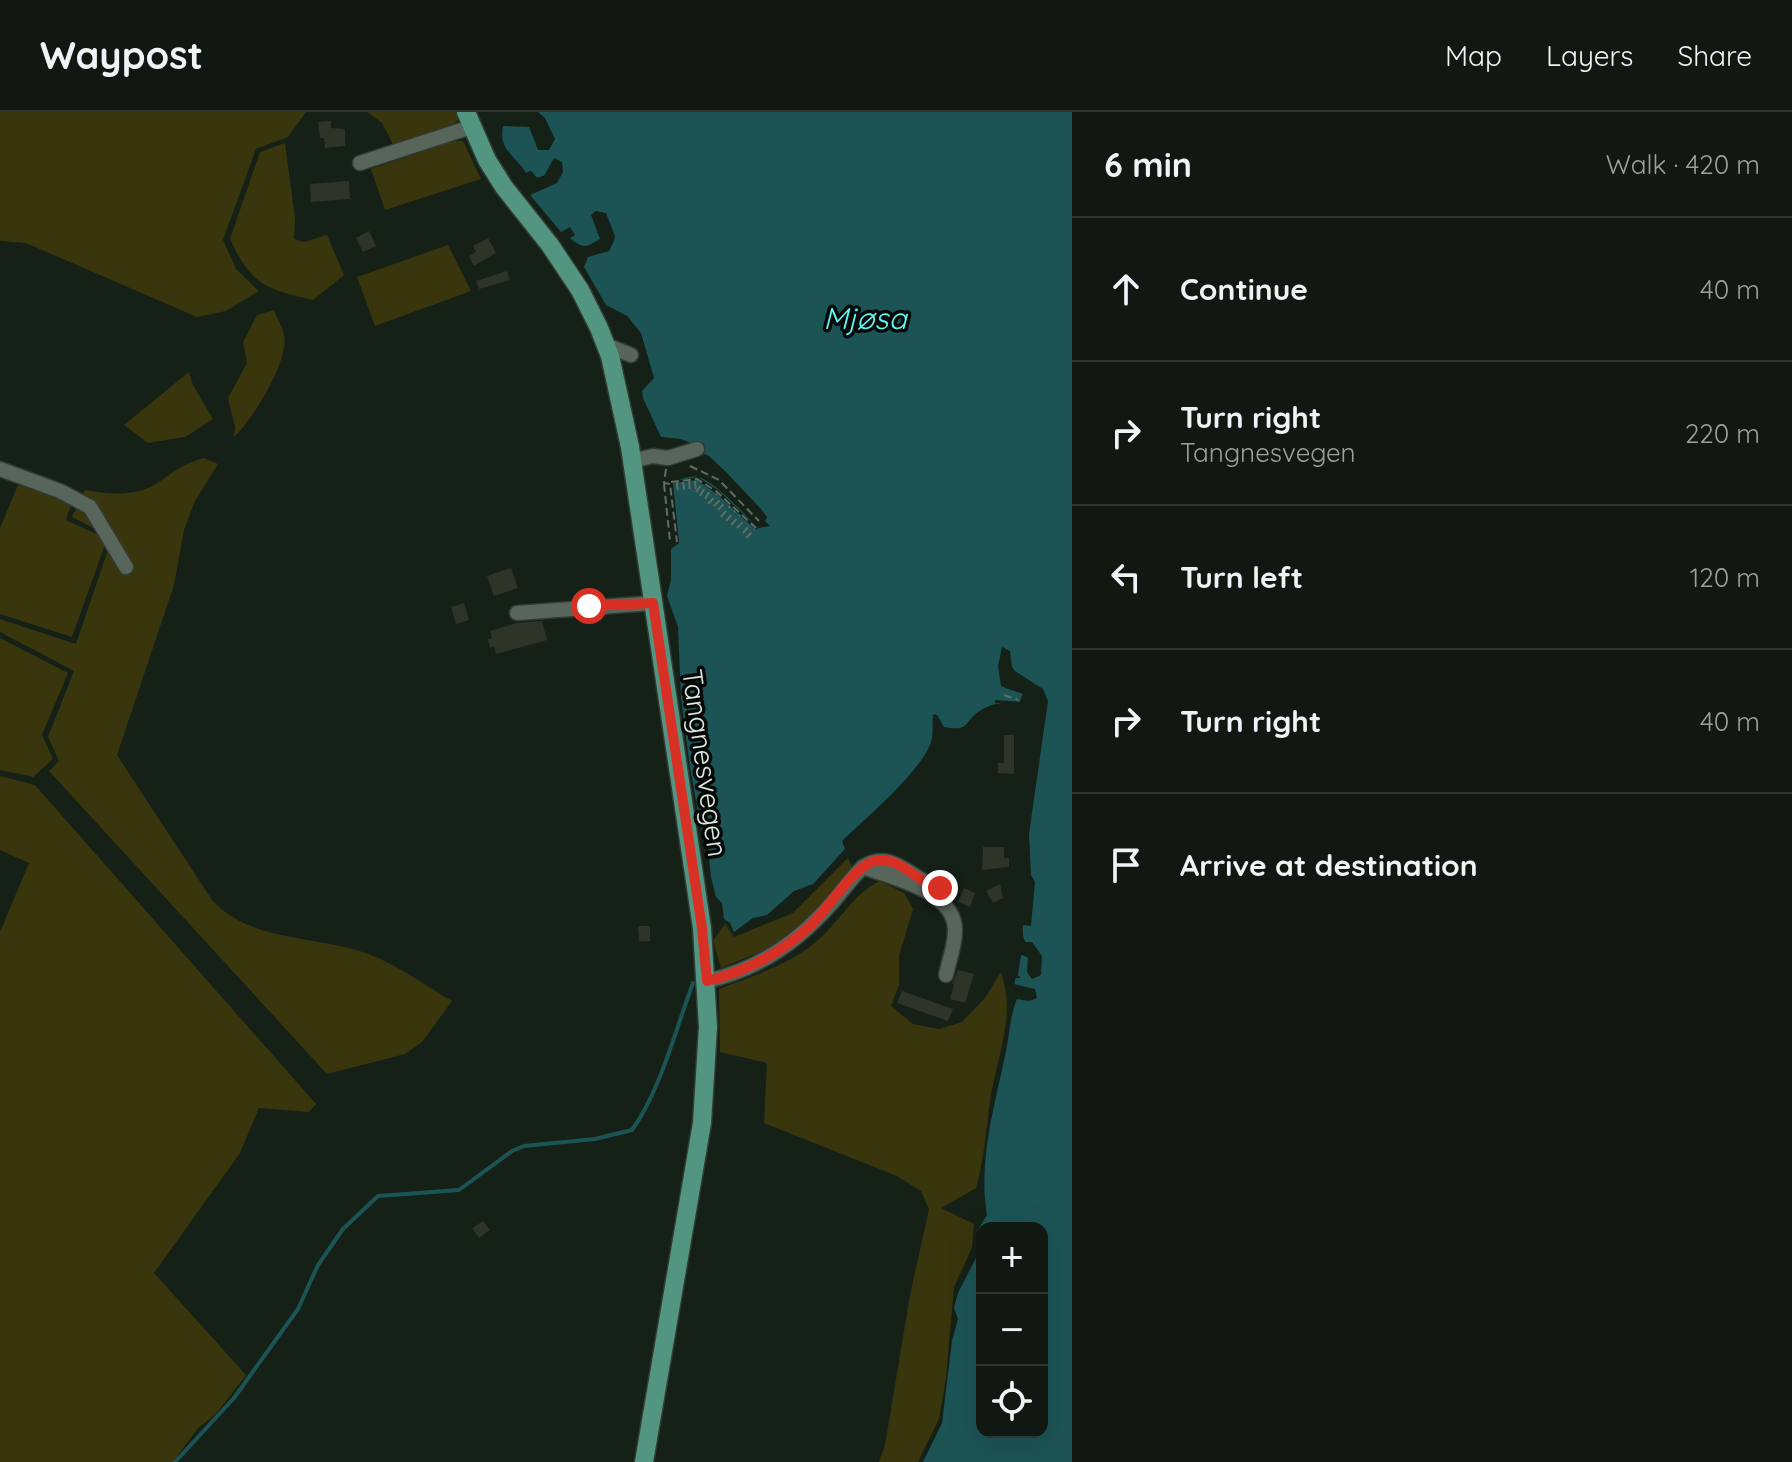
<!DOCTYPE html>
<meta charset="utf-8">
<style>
:root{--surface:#101811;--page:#19211a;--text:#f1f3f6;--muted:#9ca09f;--line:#303731}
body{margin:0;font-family:Quicksand,sans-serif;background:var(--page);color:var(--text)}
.controls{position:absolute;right:24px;bottom:24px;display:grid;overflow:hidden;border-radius:16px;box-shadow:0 8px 32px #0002}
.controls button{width:72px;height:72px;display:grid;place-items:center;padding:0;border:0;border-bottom:2px solid var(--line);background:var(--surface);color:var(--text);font:40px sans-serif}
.stop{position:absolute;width:24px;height:24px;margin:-18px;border:6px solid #d93025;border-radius:50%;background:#fff}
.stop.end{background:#d93025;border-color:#fff;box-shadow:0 2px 8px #0008}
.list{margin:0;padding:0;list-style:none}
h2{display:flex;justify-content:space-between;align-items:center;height:104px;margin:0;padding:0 32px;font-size:34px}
h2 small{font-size:26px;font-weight:400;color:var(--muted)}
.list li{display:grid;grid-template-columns:52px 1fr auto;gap:24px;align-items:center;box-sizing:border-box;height:144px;padding:0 32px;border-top:2px solid var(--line)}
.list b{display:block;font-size:30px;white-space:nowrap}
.list p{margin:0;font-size:26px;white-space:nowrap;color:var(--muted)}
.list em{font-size:26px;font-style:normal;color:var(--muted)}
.icon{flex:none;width:44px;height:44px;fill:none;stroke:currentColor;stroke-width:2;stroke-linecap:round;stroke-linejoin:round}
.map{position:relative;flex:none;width:1072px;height:1350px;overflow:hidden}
header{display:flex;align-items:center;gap:48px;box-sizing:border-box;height:112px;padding:0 40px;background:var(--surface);border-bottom:2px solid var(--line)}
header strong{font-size:38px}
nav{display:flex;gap:44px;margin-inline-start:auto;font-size:28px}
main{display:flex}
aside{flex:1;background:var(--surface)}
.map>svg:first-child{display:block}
.green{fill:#39360e}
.water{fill:#1c5456;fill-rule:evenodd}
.pier{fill:#152017}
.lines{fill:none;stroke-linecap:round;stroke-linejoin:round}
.stream{stroke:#1c5456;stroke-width:4}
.building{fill:#2e3427}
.minor-casing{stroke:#333b35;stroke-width:17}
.major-casing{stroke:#333b35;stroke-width:21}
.path{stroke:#626b64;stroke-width:2;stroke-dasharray:8 4;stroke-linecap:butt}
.minor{stroke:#58655a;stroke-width:14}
.major{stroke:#529682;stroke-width:18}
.route{stroke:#d93025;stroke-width:10}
.labels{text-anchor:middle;stroke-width:7;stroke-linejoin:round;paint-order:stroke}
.street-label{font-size:28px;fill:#dfe7e1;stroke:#050906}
.water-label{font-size:30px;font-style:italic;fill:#61f7fa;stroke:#050906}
</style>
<header>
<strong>Waypost</strong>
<nav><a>Map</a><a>Layers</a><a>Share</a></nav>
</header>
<main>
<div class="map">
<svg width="1072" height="1350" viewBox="0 0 1072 1350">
<rect width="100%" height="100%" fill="#152017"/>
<!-- green -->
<g class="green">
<polygon points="0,0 306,0 288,25 256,37 223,128 236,157 259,179 226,199 197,205 26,131 0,129"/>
<polygon points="367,0 461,0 463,5 446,17 393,32 382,11"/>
<polygon points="453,29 463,29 481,67 385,98 371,57"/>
<path d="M 285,31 L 295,107 L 294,127 L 304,130 L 327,123 L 344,163 L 313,188 C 266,177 251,173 230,127 L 260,40 Z"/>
<polygon points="448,133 471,179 375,214 357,165"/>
<path d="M 274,198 C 277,206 282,214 284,222 C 290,248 253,307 234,325 L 235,315 L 228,286 L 247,251 L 243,230 L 257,203 Z"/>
<polygon points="189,260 193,273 213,307 185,325 148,331 124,313"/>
<path d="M 204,346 L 218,352 L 195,389 L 184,418 L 174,473 L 117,643 L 212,788 C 250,831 321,823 371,843 C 399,854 426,874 452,889 L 422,930 L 405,942 L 327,962 L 49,659 L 59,649 L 48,625 L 74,559 L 0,520 L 0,507 L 76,532 L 112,426 L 72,405 L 85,378 C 107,382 133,385 154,373 C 175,360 179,353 204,346 Z"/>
<polygon points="18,373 72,390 66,408 107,427 72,525 0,502 0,416"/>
<polygon points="0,526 68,561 42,623 53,647 33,665 0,658"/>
<polygon points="0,664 35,673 316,992 309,1000 259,996 240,1041 154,1161 246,1263 216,1302 198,1316 173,1350 0,1350 0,820 29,751 0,738"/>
<polygon points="848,746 853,758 817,799 771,835 721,856 713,829 725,812 734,825 793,801"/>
<path d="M 880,769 L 904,781 L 913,797 L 899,844 L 899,873 L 891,894 L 913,912 L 939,917 L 962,910 L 985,886 L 1001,860 C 1017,904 996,946 990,989 C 986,1019 984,1048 976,1076 L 941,1096 L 974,1112 L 972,1136 L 954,1175 L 946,1266 L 939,1307 L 918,1350 L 879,1350 L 885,1333 L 910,1183 L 929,1097 L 921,1079 L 897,1064 L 764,1011 L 767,951 L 720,940 L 719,877 C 754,863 790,853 818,828 C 839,810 855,780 880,769 Z"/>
</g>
<!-- water -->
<path class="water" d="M 527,0 L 1072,0 L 1072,1350 L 923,1350 L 942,1311 L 952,1229 L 958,1207 L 954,1196 L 958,1181 L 979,1140 L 978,1118 L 987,1103 C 978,1050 994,996 1005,944 C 1010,922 1009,907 1018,884 L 1028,882 L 1014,873 L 1021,842 L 1031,847 L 1034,839 C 1024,830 1022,827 1023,813 L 1031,814 L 1035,770 L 1031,763 L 1029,722 L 1048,589 L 1040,578 L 1005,561 L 1005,576 L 1023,581 L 1020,590 C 1006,591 993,590 981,598 C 963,609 972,620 944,615 L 937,603 L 933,602 C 932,613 934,623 930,633 C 917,663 866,706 842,729 L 845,737 L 813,772 L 794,779 L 767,803 L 753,806 L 734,820 L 730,811 L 724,807 L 722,791 L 716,785 L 711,765 L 708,735 L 701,717 L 690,655 L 681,586 L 678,515 L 667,484 L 671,468 L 671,437 L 679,431 L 672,371 C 679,368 689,363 698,365 C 716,370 744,402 758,416 L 770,414 L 765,409 L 767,405 L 761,397 L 726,360 L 709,344 L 699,340 L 693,332 L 681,327 L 661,325 L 643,286 L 642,279 L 654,266 L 641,221 L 627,204 L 606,193 L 584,155 L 588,145 L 605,135 L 603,128 C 591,136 582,137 570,126 L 575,123 L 570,115 L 561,120 L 530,83 L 551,70 L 548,62 L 537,66 L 531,59 L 526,61 C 515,43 498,38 503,14 L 529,15 L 535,29 L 543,33 L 543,21 ZM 982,1116 L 1042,1116 L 1042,1320 L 982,1320 Z"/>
<!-- pier -->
<g class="pier">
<polygon points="523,0 538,0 545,6 555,27 549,38 538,38 529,14 502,14 503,10 530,11 542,29 533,9"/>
<polygon points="554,46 562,50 563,60 557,71 530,83 529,77 549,66 536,70 526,61 531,59 537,66 544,64"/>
<polygon points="596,99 606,101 615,124 614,129 609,139 588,145 585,143 591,139 580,138 600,127 591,103"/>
<polygon points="698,365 718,378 758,416 756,418 717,382 697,368 673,371 679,431 675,431 668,370"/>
<polygon points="1002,535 1010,539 1012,555 1015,559 1043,577 1048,589 1034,576 1022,576 1009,568 1009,573 1026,580 1023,593 995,591 995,588 1020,590 1023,582 1001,574 998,554"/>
<polygon points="1025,830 1032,830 1042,844 1041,863 1032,867 1027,860 1028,845 1021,843 1018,863 1021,866 1015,866 1014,872 1035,877 1037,886 1029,889 1017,887 1016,881 1023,881 1010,872 1017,843 1021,842 1021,838 1032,843 1022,834"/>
</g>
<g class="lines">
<!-- stream -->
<path class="stream" d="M 175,1350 L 234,1286 L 298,1197 L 318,1153 L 343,1117 L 378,1084 L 459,1078 L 512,1039 L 524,1034 L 595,1027 L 632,1018 C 660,980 676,916 693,871"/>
</g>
<!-- building -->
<g class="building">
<polygon points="331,9 331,16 345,17 345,34 325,36 324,26 320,26 318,10"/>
<polygon points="349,69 350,87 311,90 310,72"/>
<polygon points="369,119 376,134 363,140 356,126"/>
<polygon points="488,126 496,141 474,154 469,144 476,140 473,134"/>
<polygon points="507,159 510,168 479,177 476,169"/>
<polygon points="511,456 518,476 494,484 487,464"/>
<polygon points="464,491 469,508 456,512 451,495"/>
<polygon points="542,509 547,528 496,542 494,534 490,536 488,527 492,526 490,519 517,511"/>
<polygon points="1004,623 1014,623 1014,662 998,661 998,651 1004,651"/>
<polygon points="983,735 1004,735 1004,746 1009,746 1009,755 982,758"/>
<polygon points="1000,772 1003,786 993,791 986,779"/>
<polygon points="964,776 975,781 970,795 958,790"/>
<polygon points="638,814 650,814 650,829 639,829"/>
<polygon points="958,858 974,862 965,891 950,887 954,872 952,872"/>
<polygon points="902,879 953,897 948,909 897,891"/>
<polygon points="483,1109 490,1118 479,1126 472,1116"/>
</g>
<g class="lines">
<defs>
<g id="minor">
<polyline points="360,51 471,15"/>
<polyline points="606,233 631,243"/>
<polyline points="632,349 653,344 668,346 697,337"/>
<polyline points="0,357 60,379 90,395 126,455"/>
<polyline points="517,501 653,491"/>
<path d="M 863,755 C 892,735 913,770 940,776"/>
<path d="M 707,869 C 756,858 798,830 831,792 C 842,780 851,766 863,755 C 892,766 956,779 955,819 C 955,834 949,848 946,863"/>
</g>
<polyline id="major" points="466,0 487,48 504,75 550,133 580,178 599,216 610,244 630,335 702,816 708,915 702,1011 644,1350"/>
</defs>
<!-- minor casing -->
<use href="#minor" class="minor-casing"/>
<!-- major casing -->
<use href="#major" class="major-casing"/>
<!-- path -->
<g class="path">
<polyline points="690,354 719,368 759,409"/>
<polyline points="666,357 664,371 670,372 677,430"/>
<polyline points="689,369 690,380"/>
<polyline points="695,369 696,380"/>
<polyline points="671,370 697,367 716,379 756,416"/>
<polyline points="677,370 678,382"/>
<polyline points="683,370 685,381"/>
<polyline points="664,372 670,429"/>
<polyline points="696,380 702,372"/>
<polyline points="700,384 706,374"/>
<polyline points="705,387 711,377"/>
<polyline points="708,392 717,382"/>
<polyline points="714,394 722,386"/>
<polyline points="718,398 726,390"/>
<polyline points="721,405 730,394"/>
<polyline points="726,409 735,399"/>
<polyline points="731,413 740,403"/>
<polyline points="737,416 745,408"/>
<polyline points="743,421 750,413"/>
<polyline points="746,426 755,417"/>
<polyline points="1004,583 1018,588"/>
</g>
<!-- minor -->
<use href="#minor" class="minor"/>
<!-- major -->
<use href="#major" class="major"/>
</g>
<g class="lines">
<!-- route -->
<path class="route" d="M 589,494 L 653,491 L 702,816 L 707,869 C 745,860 780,841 809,815 C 828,798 855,750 879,748 C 901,746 919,772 940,776"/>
</g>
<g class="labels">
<!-- street labels -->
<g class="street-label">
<text transform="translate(705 651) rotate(82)" y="10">Tangnesvegen</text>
</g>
<!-- water labels -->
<g class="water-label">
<text x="865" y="217">Mjøsa</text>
</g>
</g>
</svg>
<div class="controls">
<button>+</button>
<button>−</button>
<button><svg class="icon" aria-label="locate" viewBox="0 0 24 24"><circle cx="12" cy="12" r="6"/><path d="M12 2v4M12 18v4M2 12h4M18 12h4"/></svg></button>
</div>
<div class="stop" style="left:589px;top:494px"></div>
<div class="stop end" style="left:940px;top:776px"></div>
</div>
<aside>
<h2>6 min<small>Walk · 420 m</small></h2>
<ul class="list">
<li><svg class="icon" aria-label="ahead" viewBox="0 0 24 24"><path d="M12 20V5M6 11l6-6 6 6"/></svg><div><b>Continue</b></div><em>40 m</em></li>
<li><svg class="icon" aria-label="right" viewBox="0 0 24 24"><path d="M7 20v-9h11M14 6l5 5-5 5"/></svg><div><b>Turn right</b><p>Tangnesvegen</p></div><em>220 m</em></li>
<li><svg class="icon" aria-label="left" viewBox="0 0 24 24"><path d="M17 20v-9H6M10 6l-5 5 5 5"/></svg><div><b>Turn left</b></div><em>120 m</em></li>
<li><svg class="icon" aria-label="right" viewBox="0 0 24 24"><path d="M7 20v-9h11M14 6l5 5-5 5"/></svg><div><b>Turn right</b></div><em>40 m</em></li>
<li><svg class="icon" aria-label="arrive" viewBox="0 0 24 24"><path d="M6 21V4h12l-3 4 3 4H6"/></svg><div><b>Arrive at destination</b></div></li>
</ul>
</aside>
</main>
